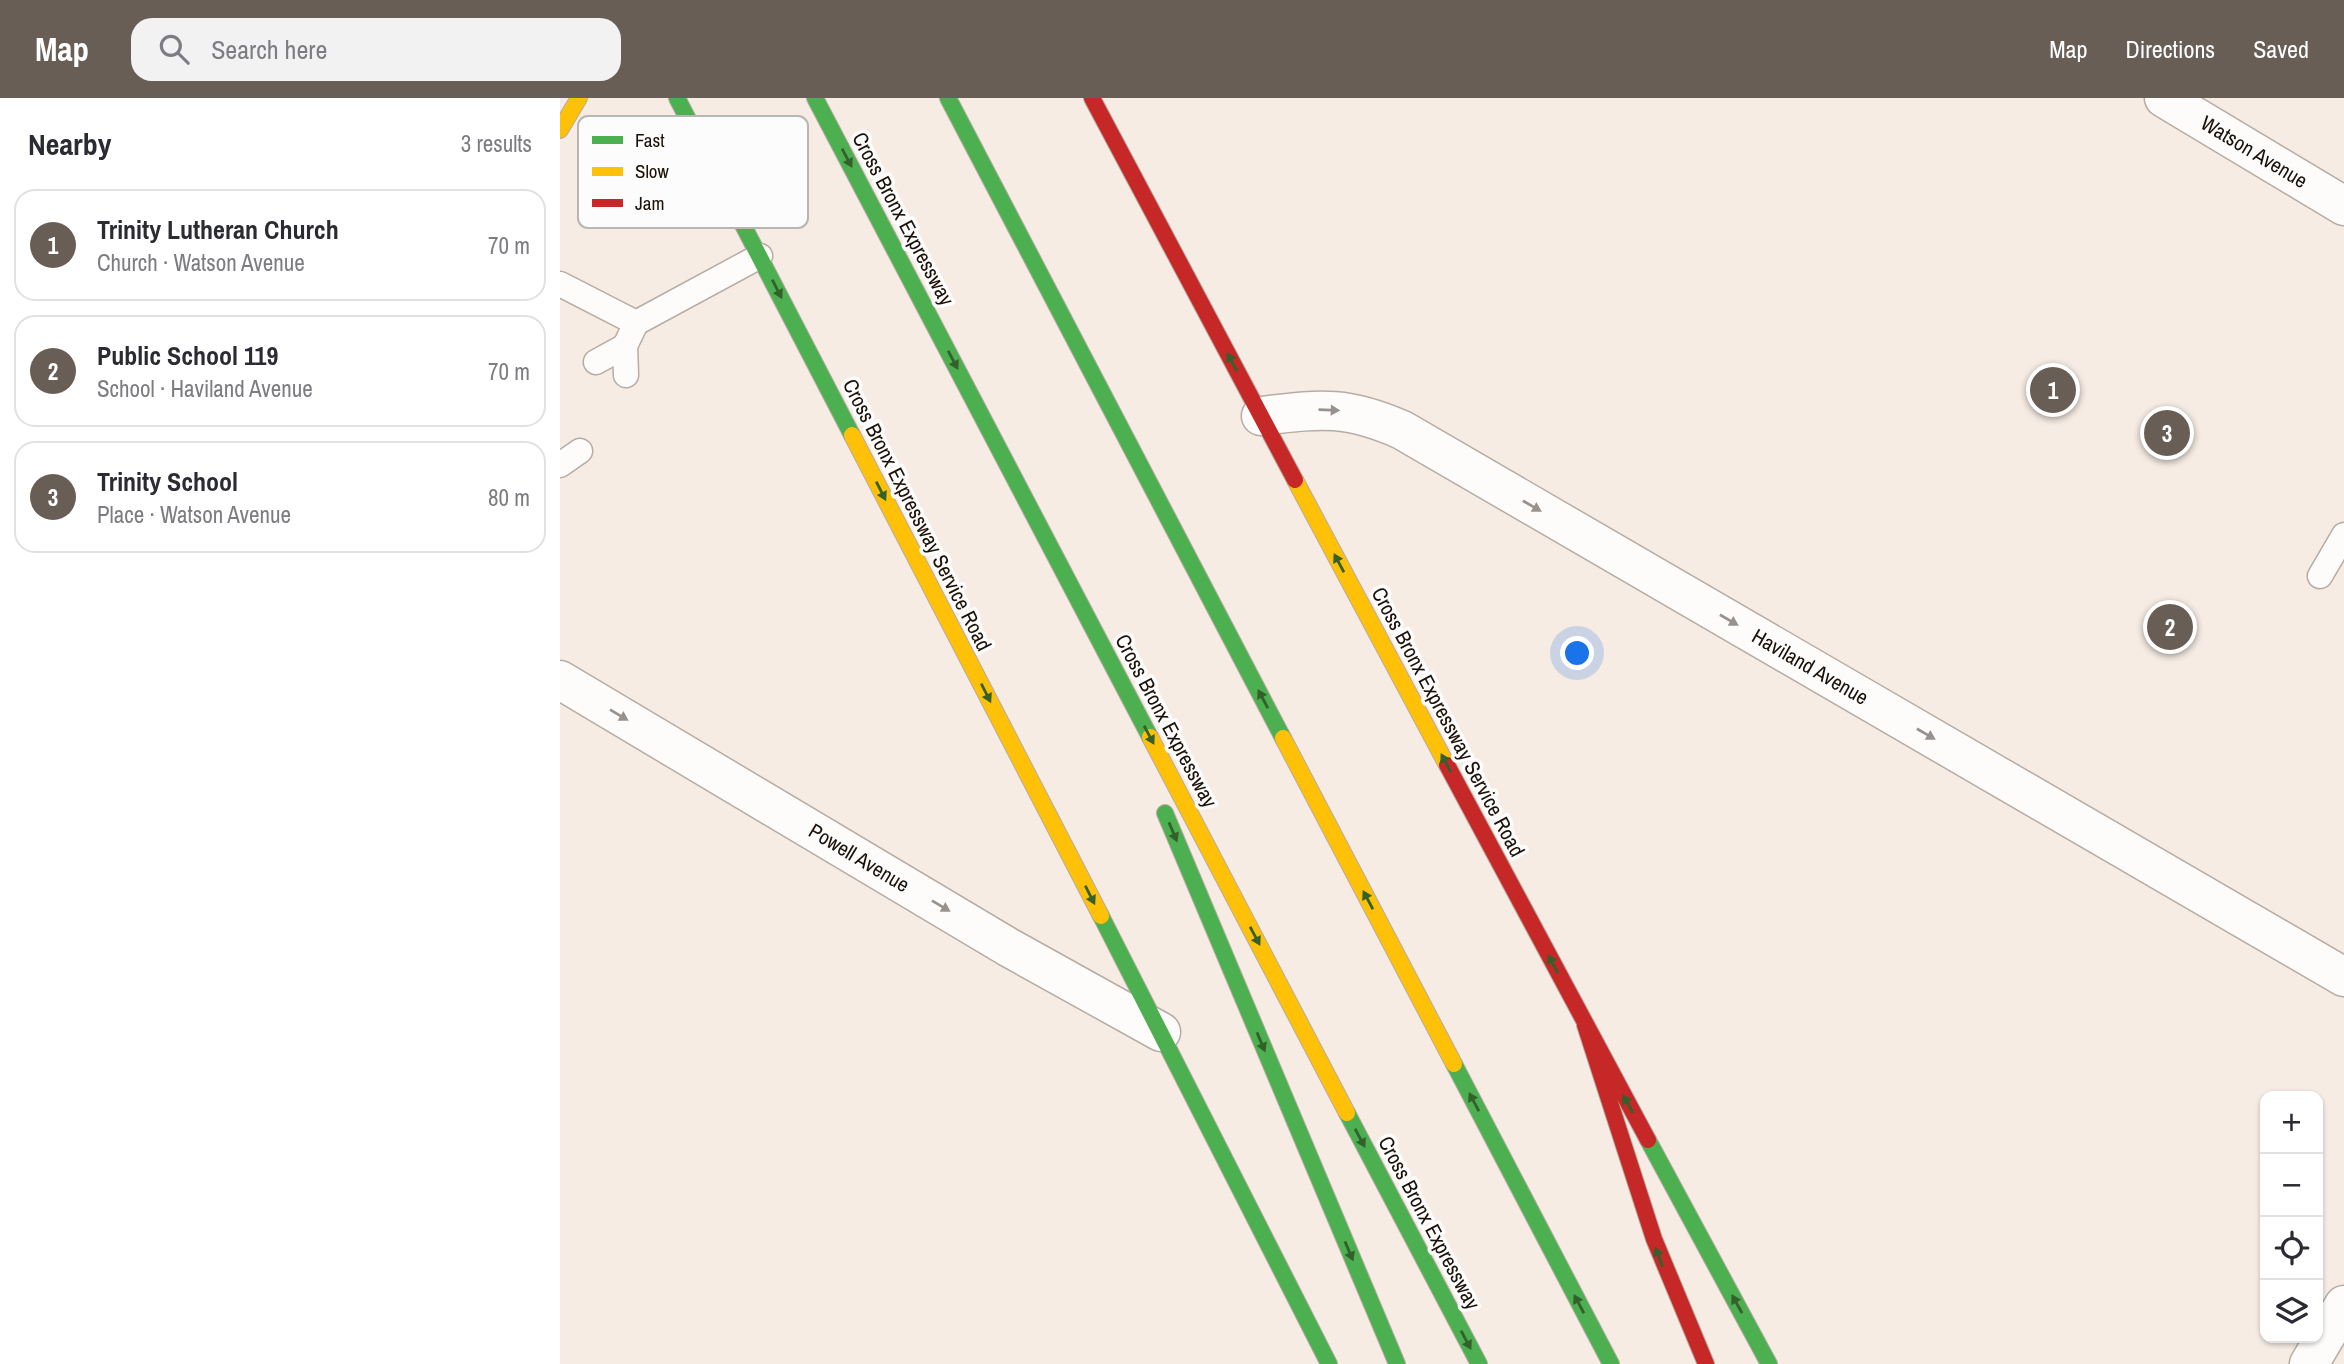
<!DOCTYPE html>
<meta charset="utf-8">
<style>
:root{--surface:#fff;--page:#f2f2f3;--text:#2b2b33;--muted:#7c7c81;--line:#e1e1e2;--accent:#685e55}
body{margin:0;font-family:"Archivo Narrow",sans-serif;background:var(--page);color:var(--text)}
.controls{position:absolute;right:21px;bottom:21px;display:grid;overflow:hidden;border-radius:14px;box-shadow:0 2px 5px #0004}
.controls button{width:63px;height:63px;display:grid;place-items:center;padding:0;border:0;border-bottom:2px solid var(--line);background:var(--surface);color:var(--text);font:35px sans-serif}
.you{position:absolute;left:1018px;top:556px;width:24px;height:24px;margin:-18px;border:5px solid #fff;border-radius:50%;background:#1a73e8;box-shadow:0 0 0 10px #1a73e833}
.badge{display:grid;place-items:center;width:46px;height:46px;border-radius:50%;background:var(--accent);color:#fff;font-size:23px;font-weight:700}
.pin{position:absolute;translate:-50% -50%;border:4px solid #fff;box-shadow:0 2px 7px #0006}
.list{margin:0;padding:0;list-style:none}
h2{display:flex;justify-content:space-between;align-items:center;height:91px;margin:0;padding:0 28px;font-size:30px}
h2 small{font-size:23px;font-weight:400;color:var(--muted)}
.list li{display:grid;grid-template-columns:46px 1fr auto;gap:21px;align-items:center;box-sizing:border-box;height:112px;margin:0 14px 14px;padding:0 14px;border:2px solid var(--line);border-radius:21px}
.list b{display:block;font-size:26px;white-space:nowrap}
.list p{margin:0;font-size:23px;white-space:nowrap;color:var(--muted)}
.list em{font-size:23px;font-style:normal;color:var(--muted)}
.icon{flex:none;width:38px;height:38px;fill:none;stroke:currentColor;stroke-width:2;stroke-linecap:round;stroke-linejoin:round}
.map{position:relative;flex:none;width:1784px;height:1266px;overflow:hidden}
header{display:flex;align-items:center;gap:42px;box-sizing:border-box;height:98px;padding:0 35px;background:var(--accent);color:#fff}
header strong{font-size:33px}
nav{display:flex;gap:38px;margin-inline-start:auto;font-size:24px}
.search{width:490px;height:63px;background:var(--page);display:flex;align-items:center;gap:18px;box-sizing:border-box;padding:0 24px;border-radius:21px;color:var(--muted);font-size:26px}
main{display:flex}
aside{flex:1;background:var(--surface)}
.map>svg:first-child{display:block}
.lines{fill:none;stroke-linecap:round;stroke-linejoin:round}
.lane-casing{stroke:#b6aca4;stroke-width:27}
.street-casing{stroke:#b6aca4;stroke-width:41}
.fast-casing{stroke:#b6aca4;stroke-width:18}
.slow-casing{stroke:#b6aca4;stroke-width:18}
.jam-casing{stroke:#b6aca4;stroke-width:18}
.lane{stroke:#fefcfb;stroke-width:24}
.street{stroke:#fefcfb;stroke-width:38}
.fast{stroke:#4caf50;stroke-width:16}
.slow{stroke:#ffc107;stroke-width:16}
.jam{stroke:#c62828;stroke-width:16}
.oneway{fill:#34602c}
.oneway2{fill:#98928e}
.labels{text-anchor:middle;stroke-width:7;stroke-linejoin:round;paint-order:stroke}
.street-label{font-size:21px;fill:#1b1108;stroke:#fcfcfc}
.key{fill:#fcfcfc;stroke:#b8b6b3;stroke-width:2}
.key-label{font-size:19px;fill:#1b1108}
</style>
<header>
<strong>Map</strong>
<div class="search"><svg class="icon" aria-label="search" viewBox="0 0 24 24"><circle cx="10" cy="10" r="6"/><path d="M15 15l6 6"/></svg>Search here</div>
<nav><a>Map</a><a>Directions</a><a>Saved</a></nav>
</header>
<main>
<aside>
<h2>Nearby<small>3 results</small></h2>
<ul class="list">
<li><span class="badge">1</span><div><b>Trinity Lutheran Church</b><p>Church · Watson Avenue</p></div><em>70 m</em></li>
<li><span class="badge">2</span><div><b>Public School 119</b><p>School · Haviland Avenue</p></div><em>70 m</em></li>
<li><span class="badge">3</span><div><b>Trinity School</b><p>Place · Watson Avenue</p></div><em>80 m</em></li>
</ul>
</aside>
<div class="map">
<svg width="1784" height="1266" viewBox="0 0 1784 1266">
<rect width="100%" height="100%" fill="#f6ece4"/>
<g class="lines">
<defs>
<g id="lane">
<polyline points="0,186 76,225 65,248"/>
<polyline points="76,225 200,158"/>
<polyline points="36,264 65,248 66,277"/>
<polyline points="0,367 20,353"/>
<polyline points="1760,478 1784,437"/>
</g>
<g id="street">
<polyline points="1604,0 1784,108"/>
<path d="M 701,318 C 761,311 785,307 842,332 L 1784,879"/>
<polyline points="0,582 448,849 601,934"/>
<polyline points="1749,1266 1784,1207"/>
</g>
<g id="fast">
<polyline points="117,0 292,337"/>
<polyline points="255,0 590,639"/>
<polyline points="388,0 723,640"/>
<polyline points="605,715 837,1266"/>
<polyline points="541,818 769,1266"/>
<polyline points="894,966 1051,1266"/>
<polyline points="787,1015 919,1266"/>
<polyline points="1088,1042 1209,1266"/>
</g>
<g id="slow">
<polyline points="0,32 19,0"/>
<polyline points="292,337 541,818"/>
<polyline points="735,382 887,667"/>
<polyline points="590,639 787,1015"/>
<polyline points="723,640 894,966"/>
</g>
<g id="jam">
<polyline points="532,0 735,382"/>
<polyline points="887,667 1088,1042"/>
<polyline points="1025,927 1094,1141 1146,1266"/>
</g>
</defs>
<!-- lane casing -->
<use href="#lane" class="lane-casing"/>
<!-- street casing -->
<use href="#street" class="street-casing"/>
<!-- fast casing -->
<use href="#fast" class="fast-casing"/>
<!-- slow casing -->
<use href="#slow" class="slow-casing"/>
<!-- jam casing -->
<use href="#jam" class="jam-casing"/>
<!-- lane -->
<use href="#lane" class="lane"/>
<!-- street -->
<use href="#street" class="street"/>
<!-- fast -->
<use href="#fast" class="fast"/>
<!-- slow -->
<use href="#slow" class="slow"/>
<!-- jam -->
<use href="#jam" class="jam"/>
</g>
<!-- one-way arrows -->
<defs><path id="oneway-solid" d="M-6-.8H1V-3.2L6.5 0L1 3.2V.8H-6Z" transform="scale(1.75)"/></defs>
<g class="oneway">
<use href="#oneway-solid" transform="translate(287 60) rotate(62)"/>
<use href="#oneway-solid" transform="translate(217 191) rotate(63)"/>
<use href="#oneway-solid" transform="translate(393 262) rotate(62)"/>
<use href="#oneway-solid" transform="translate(672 264) rotate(-118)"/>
<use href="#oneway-solid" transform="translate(321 393) rotate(63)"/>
<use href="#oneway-solid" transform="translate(779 465) rotate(-118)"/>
<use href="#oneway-solid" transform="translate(426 595) rotate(63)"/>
<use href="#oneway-solid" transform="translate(703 601) rotate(-118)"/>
<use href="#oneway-solid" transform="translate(589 637) rotate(62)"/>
<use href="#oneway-solid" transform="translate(886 665) rotate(-118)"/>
<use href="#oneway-solid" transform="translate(613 734) rotate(67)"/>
<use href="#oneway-solid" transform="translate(530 797) rotate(63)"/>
<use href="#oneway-solid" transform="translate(808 802) rotate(-118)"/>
<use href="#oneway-solid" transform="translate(695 838) rotate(62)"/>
<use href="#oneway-solid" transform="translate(993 866) rotate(-118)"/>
<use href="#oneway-solid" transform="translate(701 944) rotate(67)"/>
<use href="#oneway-solid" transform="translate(914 1004) rotate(-118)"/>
<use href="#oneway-solid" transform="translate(1068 1006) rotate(-119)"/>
<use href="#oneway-solid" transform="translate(800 1040) rotate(62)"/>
<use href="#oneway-solid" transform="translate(789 1153) rotate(67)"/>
<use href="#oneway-solid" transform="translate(1099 1159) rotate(-111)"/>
<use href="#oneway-solid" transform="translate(1019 1206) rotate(-118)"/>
<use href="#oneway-solid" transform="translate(1177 1206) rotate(-119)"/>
<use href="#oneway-solid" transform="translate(906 1242) rotate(62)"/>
</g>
<g class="oneway2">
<use href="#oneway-solid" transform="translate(769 312) rotate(2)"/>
<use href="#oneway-solid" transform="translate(972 408) rotate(30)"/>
<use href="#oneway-solid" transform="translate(1169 522) rotate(30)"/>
<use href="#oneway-solid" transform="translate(59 617) rotate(31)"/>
<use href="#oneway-solid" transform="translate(1366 636) rotate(30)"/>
<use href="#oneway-solid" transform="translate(381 808) rotate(31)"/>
</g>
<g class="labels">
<!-- street labels -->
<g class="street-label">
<text transform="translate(1694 54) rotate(31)" y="7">Watson Avenue</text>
<text transform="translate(343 121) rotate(62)" y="7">Cross Bronx Expressway</text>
<text transform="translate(357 417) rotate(63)" y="7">Cross Bronx Expressway Service Road</text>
<text transform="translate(1250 569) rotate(30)" y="7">Haviland Avenue</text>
<text transform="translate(606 623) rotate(62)" y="7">Cross Bronx Expressway</text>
<text transform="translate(888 624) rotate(62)" y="7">Cross Bronx Expressway Service Road</text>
<text transform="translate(299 760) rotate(31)" y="7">Powell Avenue</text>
<text transform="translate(869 1125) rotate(62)" y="7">Cross Bronx Expressway</text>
</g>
</g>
<!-- legend -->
<rect x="18" y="18" width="230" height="112" rx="10" class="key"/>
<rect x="32" y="38" width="31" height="8" fill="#4caf50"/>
<rect x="32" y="69" width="31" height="9" fill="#ffc107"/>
<rect x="32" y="101" width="31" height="8" fill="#c62828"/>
<g class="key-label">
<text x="75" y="49">Fast</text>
<text x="75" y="80">Slow</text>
<text x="75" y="112">Jam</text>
</g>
</svg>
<div class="controls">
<button>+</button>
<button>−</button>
<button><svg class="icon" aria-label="locate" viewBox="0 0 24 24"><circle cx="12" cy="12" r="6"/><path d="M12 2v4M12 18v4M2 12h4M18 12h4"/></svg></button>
<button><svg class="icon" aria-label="layers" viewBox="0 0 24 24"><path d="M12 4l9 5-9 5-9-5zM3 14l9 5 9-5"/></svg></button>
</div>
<div class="you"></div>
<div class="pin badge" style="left:1493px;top:292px">1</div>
<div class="pin badge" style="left:1610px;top:529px">2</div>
<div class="pin badge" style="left:1607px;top:335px">3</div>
</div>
</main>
